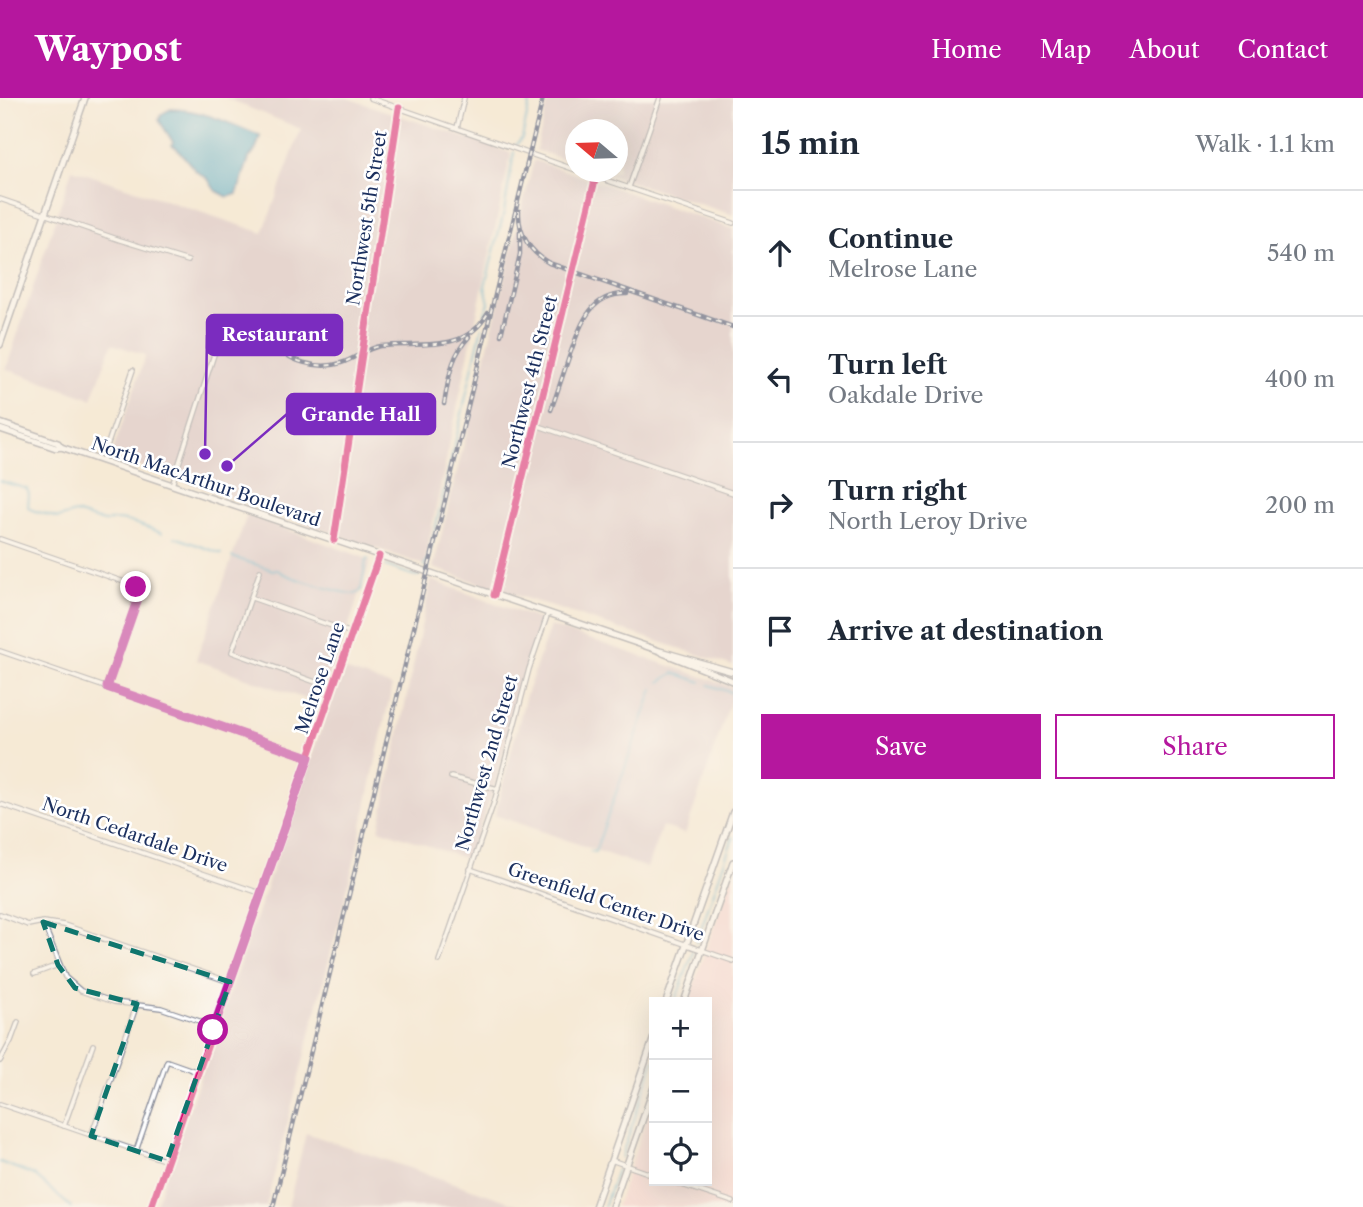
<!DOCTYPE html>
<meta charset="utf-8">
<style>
:root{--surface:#fff;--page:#f2f2f3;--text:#1f2937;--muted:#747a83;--line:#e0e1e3;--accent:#b5179e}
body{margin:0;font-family:"Libre Caslon Text",serif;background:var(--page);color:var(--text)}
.controls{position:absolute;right:21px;bottom:21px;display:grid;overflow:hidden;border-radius:0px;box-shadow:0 7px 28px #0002}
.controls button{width:63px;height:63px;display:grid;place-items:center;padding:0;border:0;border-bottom:2px solid var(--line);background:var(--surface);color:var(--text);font:35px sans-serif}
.compass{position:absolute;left:565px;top:21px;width:63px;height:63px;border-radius:50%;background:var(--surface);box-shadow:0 7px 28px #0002;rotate:289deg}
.stop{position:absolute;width:21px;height:21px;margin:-16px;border:5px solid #b5179e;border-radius:50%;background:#fff}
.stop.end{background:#b5179e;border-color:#fff;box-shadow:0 2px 7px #0008}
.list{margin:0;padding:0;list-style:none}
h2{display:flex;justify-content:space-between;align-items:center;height:91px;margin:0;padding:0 28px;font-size:30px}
h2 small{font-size:23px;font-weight:400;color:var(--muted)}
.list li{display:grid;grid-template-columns:46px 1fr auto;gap:21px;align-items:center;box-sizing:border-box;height:126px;padding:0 28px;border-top:2px solid var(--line)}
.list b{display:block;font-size:26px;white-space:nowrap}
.list p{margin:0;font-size:23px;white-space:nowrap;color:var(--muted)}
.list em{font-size:23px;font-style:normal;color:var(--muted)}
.actions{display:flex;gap:14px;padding:21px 28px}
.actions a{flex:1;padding:16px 0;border:2px solid var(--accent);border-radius:0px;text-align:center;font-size:24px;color:var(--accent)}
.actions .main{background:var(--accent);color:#fff}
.icon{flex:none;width:38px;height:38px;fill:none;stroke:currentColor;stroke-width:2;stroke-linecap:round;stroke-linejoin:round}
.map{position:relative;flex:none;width:733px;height:1109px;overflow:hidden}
header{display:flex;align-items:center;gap:42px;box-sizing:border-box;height:98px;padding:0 35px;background:var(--accent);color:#fff}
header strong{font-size:33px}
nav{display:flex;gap:38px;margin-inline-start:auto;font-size:24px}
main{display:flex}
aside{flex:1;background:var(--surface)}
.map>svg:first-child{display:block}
.built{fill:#f7cfd2}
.industrial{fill:#d2bdc6}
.water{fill:#4ba8c9;stroke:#336c94;stroke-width:2}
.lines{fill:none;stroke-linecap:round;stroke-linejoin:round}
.stream{stroke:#4ba8c9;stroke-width:2}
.minor-casing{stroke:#888c9a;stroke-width:6}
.major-casing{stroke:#888c9a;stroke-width:8}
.minor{stroke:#fff;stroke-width:3.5}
.major{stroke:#fff;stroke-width:5}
.rail-casing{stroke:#1b2f5e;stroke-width:4.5}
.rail{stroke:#fff;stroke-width:2;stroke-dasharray:5;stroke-linecap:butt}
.cycleway-casing{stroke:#fff;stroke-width:11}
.cycleway{stroke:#d6006c;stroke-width:7}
.route{stroke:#b5179e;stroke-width:9}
.marked{fill:none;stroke:#0f766e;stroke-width:5;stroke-dasharray:14 9;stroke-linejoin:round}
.labels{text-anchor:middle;stroke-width:5;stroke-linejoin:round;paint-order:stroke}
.street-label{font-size:18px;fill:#1b2f5e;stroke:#fff}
.leader{fill:none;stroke:#7b2cbf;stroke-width:2.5}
.callout-dot{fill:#7b2cbf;stroke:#fff;stroke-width:2.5}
.callout{fill:#7b2cbf;stroke:#7b2cbf;stroke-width:2.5}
.callout-label{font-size:19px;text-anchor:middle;font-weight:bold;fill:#fff}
</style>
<header>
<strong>Waypost</strong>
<nav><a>Home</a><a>Map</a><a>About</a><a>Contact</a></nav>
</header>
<main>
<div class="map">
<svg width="733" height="1109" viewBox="0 0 733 1109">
<rect width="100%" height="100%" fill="#fff"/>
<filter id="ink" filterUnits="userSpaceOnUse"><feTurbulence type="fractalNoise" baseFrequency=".0143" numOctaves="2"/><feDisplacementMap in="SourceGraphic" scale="14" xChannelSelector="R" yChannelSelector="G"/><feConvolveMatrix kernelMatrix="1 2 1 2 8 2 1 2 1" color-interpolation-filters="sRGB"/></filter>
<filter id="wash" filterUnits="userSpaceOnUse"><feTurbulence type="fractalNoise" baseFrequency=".00686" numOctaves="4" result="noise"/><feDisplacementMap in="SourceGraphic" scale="28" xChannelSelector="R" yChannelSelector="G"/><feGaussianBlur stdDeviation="1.57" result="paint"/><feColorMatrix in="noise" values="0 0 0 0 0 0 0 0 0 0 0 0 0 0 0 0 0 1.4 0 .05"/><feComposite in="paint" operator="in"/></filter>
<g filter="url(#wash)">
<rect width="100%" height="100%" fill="#f6ead6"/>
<!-- built -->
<polygon class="built" points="733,774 733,1109 616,1109 654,1000 654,1083 707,1083 707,904 688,904"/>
<!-- industrial -->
<g class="industrial">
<polygon points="225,0 347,0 511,55 424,467 111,358 146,257 112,246 92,301 6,271 72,71 263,135 301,31"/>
<polygon points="549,0 733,0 733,117 601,74 618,74 618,32 576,32 575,65 536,52"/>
<polygon points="534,62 733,131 733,568 433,470"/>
<polygon points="247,417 371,462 322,607 196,562"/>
<polygon points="431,482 541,522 528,561 492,697 467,761 379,731"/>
<polygon points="550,528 733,589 732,599 685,736 662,728 647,770 495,717 525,600"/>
<polygon points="342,571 392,588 355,760 266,1109 155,1109"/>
<polygon points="306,1035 436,1079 525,1109 288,1109"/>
</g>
<!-- water -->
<path class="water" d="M 171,11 C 204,12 231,26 260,38 L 256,51 L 249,60 L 237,96 L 228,99 L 215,92 L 208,81 L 196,73 L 176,49 L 172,47 L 173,44 L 159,22 L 162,16 Z"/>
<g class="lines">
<!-- stream -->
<g class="stream">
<polyline points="516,47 522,40 531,0"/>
<polyline points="485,215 489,205 485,188 504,114 514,54"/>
<path d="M 0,383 L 27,391 L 29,396 L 28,409 L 32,412 L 58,420 L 75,415 L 104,424 C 122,417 143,429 162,435"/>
<polyline points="175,439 222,456"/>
<path d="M 232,459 L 273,472 L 278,472 C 285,479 344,496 356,496 L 361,493 L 366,462 L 368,461"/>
<polyline points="386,468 415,478 420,477"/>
<polyline points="424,468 429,458 482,229"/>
<polyline points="660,584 674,575 701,584"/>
<polyline points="709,587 733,595"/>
<polyline points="590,753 595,754 653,591"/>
<polyline points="696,845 733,739"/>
<polyline points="675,904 693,854"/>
<polyline points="621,1060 654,962"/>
<polyline points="0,1064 34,1077 71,1109"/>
<polyline points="604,1109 617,1072"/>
</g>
</g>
</g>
<g filter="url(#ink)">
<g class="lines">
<defs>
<g id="minor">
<polyline points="370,0 576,72"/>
<polyline points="457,30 464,0"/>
<polyline points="582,74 733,125"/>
<polyline points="629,89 660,0"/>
<polyline points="0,101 120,142 188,163"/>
<polyline points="536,327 733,395"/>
<polyline points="102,363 133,272"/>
<polyline points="172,387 219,241"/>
<polyline points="0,441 130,486 138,492 138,500 107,588"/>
<polyline points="334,442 399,10"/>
<polyline points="260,473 232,554 332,590"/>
<polyline points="494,497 596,78"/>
<polyline points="252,500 352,535"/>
<polyline points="0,553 309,659"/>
<polyline points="451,679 498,691"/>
<polyline points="0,706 260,795"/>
<polyline points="470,771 733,863"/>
<polyline points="0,816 28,827 43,824 64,827 230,884"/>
<polyline points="43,825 65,879 81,893 114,904 161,910 214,928"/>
<polyline points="439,863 495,701 529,571 548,515"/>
<polyline points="34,876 58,867"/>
<polyline points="0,963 11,943 18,924"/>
<polyline points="0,1006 167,1063"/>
<polyline points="64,1028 93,947"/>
<polyline points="91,1038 137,906"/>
<polyline points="136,1053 167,963 198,974"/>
<polyline points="611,1062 654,1077"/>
<polyline points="670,1083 733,1104"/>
<polyline points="151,1109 379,458"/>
</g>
<g id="major">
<polyline points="0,247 85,0"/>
<polyline points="0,325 58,345 61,349"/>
<polyline points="0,331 56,350 61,349 660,553 733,574"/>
<polyline points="663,555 733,583"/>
<polyline points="666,904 733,714"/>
<polyline points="684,904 733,764"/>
<polyline points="595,1109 654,939"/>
<polyline points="612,1109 654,989"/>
</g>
</defs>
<!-- minor casing -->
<use href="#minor" class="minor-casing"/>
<!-- major casing -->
<use href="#major" class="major-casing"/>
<!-- minor -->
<use href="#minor" class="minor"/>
<!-- major -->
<use href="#major" class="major"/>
<defs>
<g id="rail">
<path d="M 519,113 C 518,136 530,154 549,165 L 733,229"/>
<polyline points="501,237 520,156 520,134"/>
<path d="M 274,244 C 286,264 319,272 341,265 C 355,261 366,250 381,248 C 420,244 465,256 488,215"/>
<path d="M 444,306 C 449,280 450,259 469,239"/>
<path d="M 551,312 C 557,295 563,277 569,259 C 580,229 589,195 627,196"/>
<polyline points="273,1109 543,0"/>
</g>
</defs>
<!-- rail casing -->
<use href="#rail" class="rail-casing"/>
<!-- rail -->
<use href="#rail" class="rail"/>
<defs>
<g id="cycleway">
<polyline points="334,442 399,10"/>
<polyline points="494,497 596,78"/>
<polyline points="151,1109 379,458"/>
</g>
</defs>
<!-- cycleway casing -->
<use href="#cycleway" class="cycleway-casing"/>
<!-- cycleway -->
<use href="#cycleway" class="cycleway"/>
</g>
</g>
<g class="lines" filter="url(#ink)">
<!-- route -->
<polyline class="route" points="136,489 139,494 138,500 107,589 309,659 213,932"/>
</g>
<!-- marked area -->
<path d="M0 0H733V1109H0ZM 43,824 L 230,884 L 167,1063 L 91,1038 L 137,906 L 75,890 L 58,867 Z" fill="#f6ead6" fill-opacity=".55" fill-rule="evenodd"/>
<path class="marked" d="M 43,824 L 230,884 L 167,1063 L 91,1038 L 137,906 L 75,890 L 58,867 Z"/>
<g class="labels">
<!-- street labels -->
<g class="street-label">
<text transform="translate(367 120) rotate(-81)" y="6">Northwest 5th Street</text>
<text transform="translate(530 284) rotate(-76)" y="6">Northwest 4th Street</text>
<text transform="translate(206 384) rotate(19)" y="6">North MacArthur Boulevard</text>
<text transform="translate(320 580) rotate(-71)" y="6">Melrose Lane</text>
<text transform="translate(487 665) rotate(-74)" y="6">Northwest 2nd Street</text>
<text transform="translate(135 737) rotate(19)" y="6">North Cedardale Drive</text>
<text transform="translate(606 804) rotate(19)" y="6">Greenfield Center Drive</text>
</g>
</g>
<!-- callouts -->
<path class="leader" d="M205 356L207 237M227 368L287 316"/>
<g class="callout-dot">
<circle cx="205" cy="356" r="7"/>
<circle cx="227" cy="368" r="7"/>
</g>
<g class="callout">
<rect x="207" y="217" width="135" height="40" rx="7"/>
<rect x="287" y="296" width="148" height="40" rx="7"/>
</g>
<g class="callout-label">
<text x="275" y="243">Restaurant</text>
<text x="361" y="323">Grande Hall</text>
</g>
</svg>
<div class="controls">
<button>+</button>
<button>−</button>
<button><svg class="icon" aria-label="locate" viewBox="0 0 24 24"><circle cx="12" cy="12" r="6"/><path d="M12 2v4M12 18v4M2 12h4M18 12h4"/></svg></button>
</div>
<svg class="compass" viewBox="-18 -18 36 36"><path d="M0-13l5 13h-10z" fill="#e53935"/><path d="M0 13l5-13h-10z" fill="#747a83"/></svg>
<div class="stop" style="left:213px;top:932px"></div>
<div class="stop end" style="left:136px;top:489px"></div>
</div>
<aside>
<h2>15 min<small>Walk · 1.1 km</small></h2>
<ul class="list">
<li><svg class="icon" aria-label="ahead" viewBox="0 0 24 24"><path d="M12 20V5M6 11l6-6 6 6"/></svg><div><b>Continue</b><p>Melrose Lane</p></div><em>540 m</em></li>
<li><svg class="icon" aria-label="left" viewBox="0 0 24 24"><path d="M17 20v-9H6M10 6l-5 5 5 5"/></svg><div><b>Turn left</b><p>Oakdale Drive</p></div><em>400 m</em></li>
<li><svg class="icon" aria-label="right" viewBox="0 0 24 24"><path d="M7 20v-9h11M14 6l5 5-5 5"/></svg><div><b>Turn right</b><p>North Leroy Drive</p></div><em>200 m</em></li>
<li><svg class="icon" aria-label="arrive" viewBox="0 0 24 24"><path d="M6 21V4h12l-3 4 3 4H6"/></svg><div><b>Arrive at destination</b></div></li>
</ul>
<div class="actions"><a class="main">Save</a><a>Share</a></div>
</aside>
</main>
